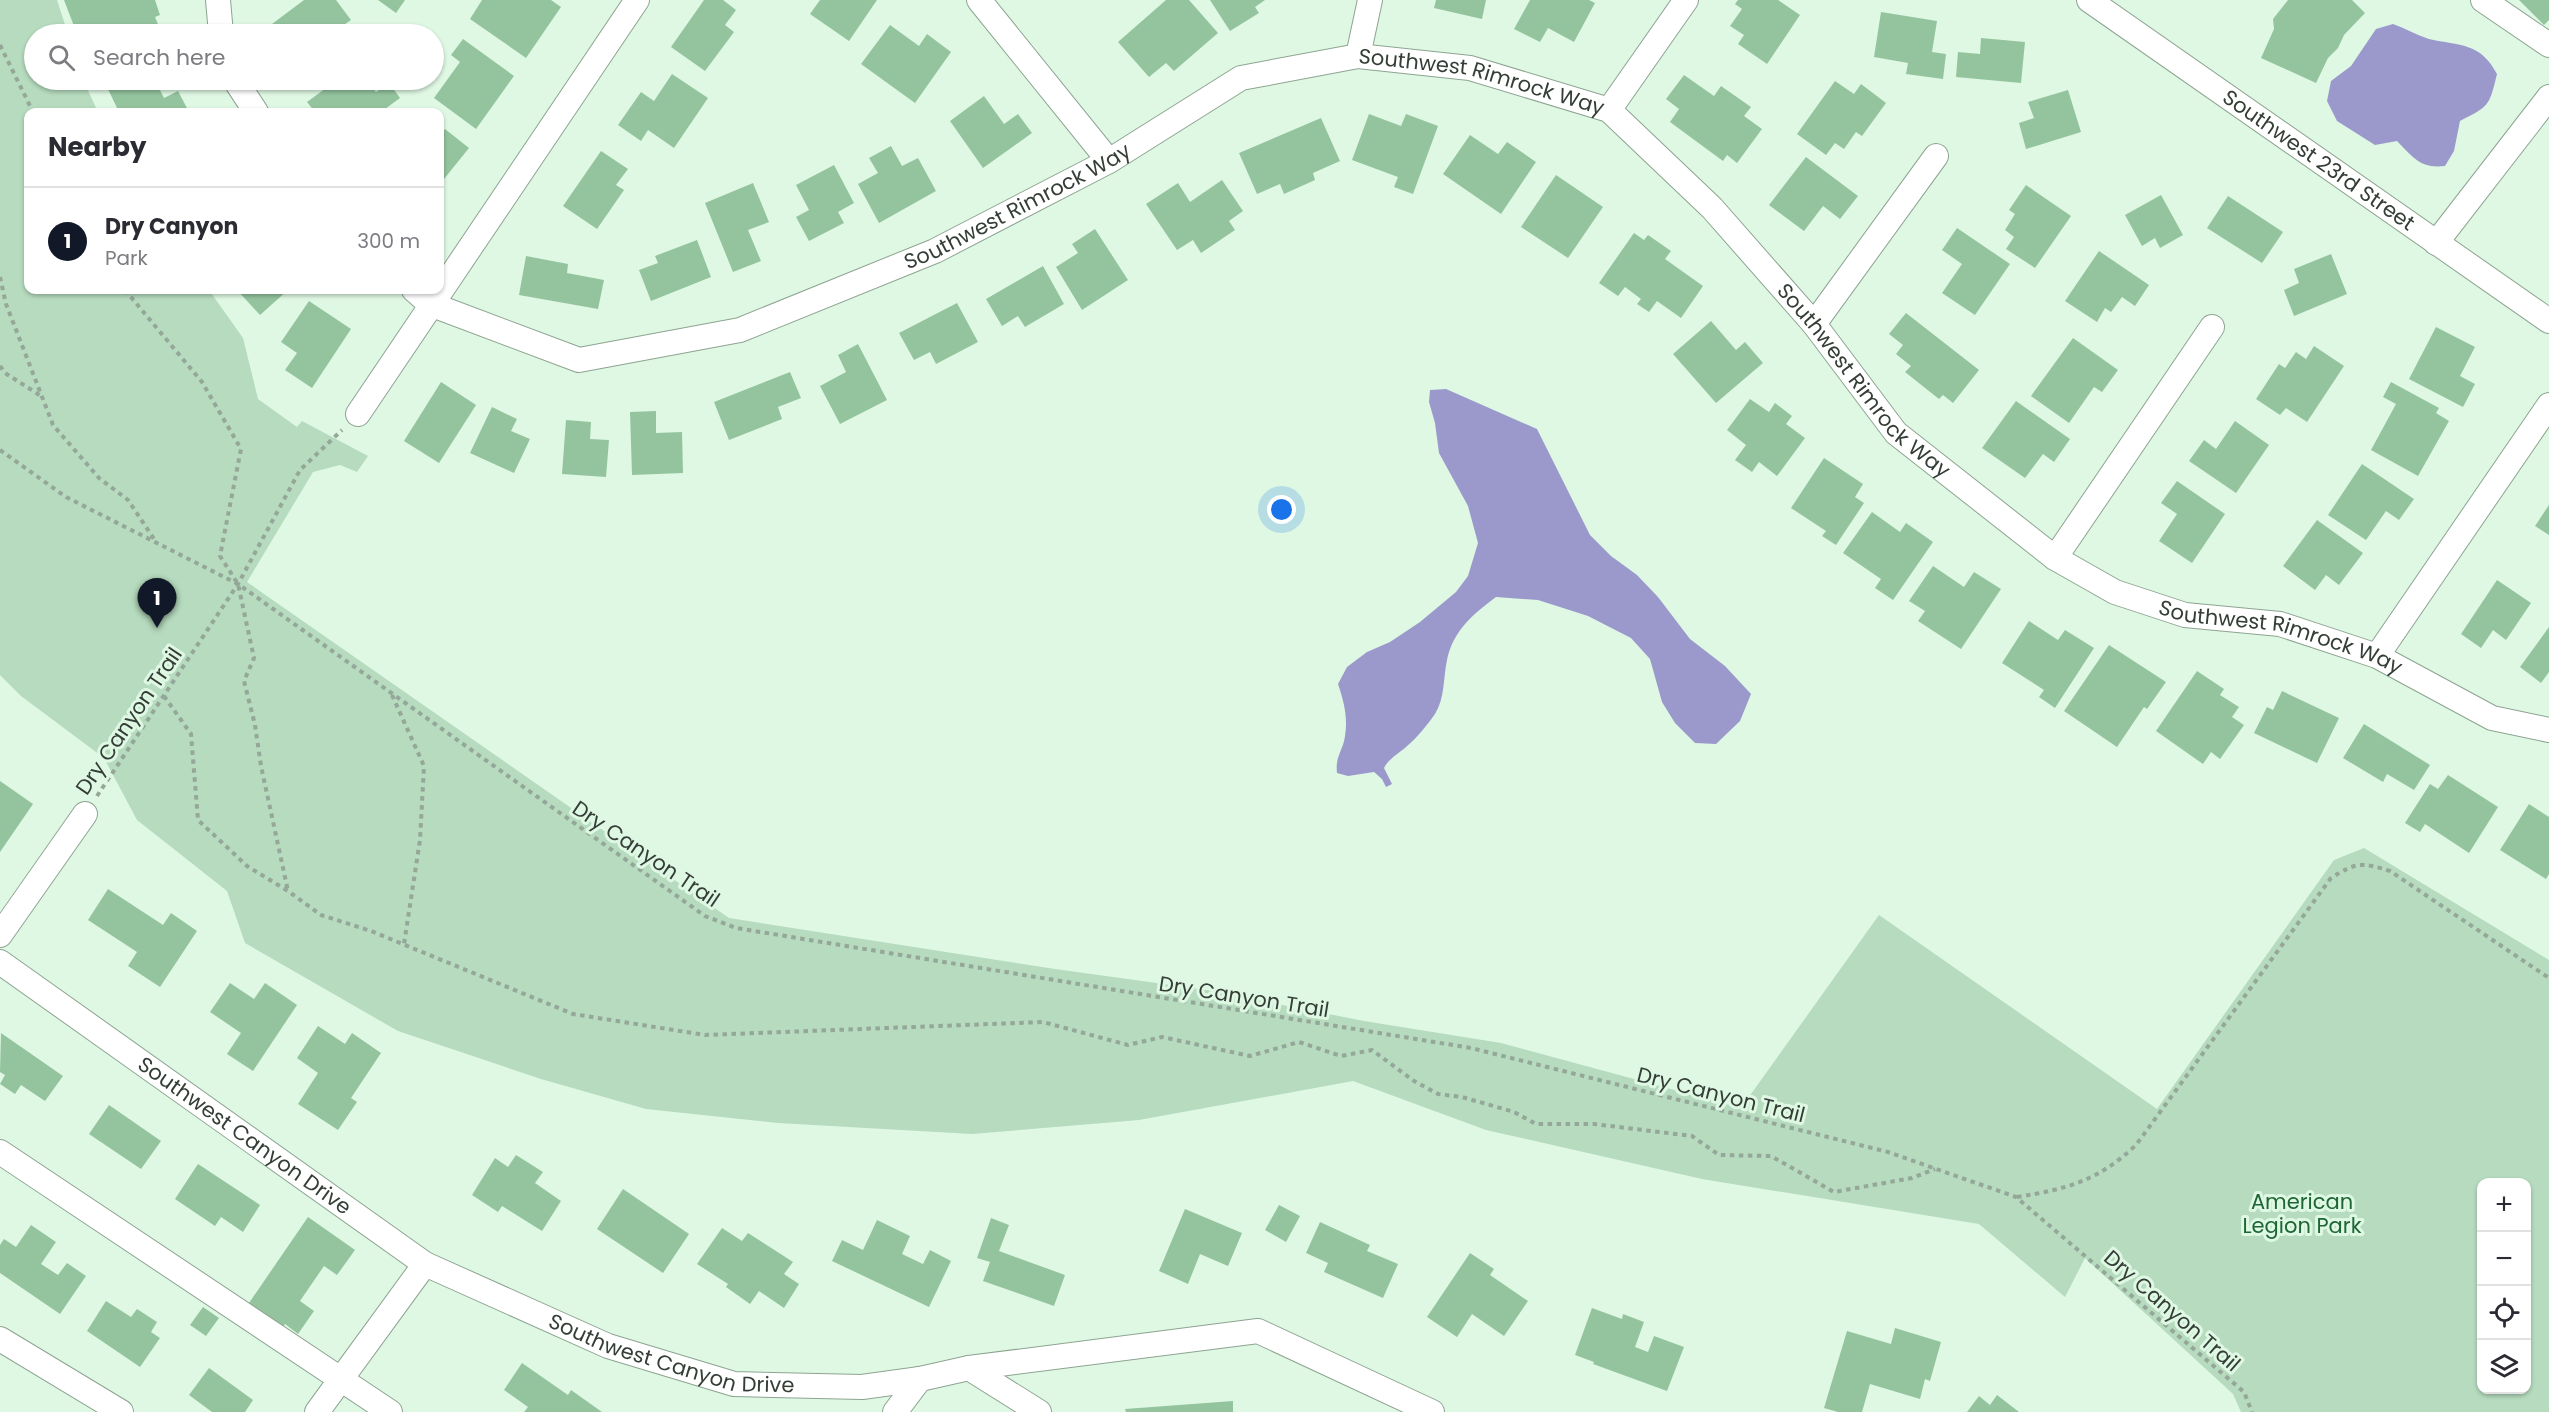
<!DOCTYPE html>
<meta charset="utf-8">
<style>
:root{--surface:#fff;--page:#f2f2f3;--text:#2b2b33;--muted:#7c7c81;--line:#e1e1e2;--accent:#111827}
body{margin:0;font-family:Poppins,sans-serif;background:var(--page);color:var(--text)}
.controls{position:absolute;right:18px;bottom:18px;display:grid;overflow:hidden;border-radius:12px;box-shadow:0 2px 4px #0004}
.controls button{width:54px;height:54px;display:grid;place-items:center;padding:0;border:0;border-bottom:2px solid var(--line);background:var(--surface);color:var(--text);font:30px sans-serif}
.you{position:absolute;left:1282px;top:510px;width:21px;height:21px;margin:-15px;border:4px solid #fff;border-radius:50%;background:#1a73e8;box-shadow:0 0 0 9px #1a73e833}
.badge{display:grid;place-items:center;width:39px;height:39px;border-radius:50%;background:var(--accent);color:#fff;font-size:20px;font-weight:700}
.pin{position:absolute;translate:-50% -50px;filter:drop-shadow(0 2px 3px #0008)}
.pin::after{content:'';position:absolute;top:32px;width:21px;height:18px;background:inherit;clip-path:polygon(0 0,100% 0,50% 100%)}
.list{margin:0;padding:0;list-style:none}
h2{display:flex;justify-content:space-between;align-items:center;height:78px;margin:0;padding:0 24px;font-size:26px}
h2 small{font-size:20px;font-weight:400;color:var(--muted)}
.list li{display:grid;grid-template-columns:39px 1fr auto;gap:18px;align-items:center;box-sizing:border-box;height:108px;padding:0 24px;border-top:2px solid var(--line)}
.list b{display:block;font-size:22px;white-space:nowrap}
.list p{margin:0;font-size:20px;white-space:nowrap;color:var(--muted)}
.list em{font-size:20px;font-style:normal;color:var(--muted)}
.icon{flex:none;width:33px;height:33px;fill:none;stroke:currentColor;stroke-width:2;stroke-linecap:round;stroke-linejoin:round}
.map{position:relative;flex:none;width:2549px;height:1412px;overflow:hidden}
.search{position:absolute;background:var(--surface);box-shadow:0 2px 4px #0004;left:24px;top:24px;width:420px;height:66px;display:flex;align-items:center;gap:15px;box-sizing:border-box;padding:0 21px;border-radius:33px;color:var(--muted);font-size:22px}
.panel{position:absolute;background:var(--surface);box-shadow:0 2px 4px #0004;left:24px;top:108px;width:420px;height:186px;border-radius:12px}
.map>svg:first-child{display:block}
.green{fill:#b6dbbe;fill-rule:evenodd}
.water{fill:#9b99cc}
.building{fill:#94c49e}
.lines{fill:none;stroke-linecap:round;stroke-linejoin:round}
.minor-casing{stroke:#8da491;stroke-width:26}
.path{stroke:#94a798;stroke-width:4;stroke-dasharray:4.5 4.5;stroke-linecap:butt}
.minor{stroke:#fff;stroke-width:24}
.labels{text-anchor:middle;stroke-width:6;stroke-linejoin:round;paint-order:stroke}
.street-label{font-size:21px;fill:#343e36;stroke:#dff8e4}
.park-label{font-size:21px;fill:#1e6636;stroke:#dff8e4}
</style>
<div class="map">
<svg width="2549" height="1412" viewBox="0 0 2549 1412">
<rect width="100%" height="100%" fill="#dff8e4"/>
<!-- green -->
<path class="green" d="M 0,0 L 57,0 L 68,34 L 34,34 L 34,80 L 83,80 L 98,112 L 28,112 L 28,290 L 209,290 L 243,338 L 258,399 L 297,427 L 302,421 L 368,456 L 357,472 L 340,465 L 313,472 L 247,582 L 729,918 L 1055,969 L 1207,990 L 1364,1021 L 1501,1043 L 1741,1108 L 1879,915 L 2157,1109 L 2334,860 L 2364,848 L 2549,960 L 2549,1412 L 2241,1412 L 2233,1394 L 2085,1258 L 2065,1297 L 1979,1224 L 1702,1179 L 1486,1130 L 1353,1081 L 1139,1120 L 972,1134 L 778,1123 L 646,1109 L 541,1079 L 398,1031 L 245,943 L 227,891 L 137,820 L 104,758 L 21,696 L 0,675 ZM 2482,1182 L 2526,1182 L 2526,1390 L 2482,1390 Z"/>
<!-- water -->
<g class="water">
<path d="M 2393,24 C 2405,28 2416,35 2429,39 C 2460,46 2480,42 2497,74 C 2489,107 2489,106 2460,121 L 2454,151 L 2445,166 C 2420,169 2413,157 2397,141 L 2375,145 L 2337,121 L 2327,101 L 2331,81 L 2351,66 L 2376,29 Z"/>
<path d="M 1446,389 L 1537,429 L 1590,535 L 1611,556 L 1637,575 L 1658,597 L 1690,639 L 1725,666 L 1751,694 L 1740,721 L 1716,744 L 1695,743 L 1675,723 L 1662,702 L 1650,659 L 1631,638 L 1588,616 L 1538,600 L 1496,597 C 1473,614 1453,631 1447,660 C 1443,679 1445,698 1435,714 C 1427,725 1418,737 1407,746 C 1400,753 1389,758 1384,768 L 1392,784 L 1386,787 L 1382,779 L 1374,772 L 1348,776 L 1337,773 C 1335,756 1343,751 1345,736 C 1348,717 1344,702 1338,684 L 1347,667 L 1367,652 L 1390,642 L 1420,622 L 1456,592 L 1468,576 L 1478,543 L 1468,506 L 1439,453 L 1435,423 L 1429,402 L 1430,390 Z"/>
</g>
<!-- building -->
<g class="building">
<polygon points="64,0 155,0 160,15 155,17 162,34 77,34"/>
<polygon points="304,0 336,0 351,20 331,34 267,34 264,30"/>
<polygon points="378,0 405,0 396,13"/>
<polygon points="482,0 551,0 561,7 526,58 470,19"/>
<polygon points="704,0 723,0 736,10 725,25 734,32 705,71 671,47"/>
<polygon points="820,0 877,0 849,41 810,14"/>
<polygon points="1166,0 1189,0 1218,33 1174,71 1166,63 1149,77 1118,42"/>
<polygon points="1210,0 1265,0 1255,7 1259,13 1230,31"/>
<polygon points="1436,0 1486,0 1482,19 1434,8"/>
<polygon points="1530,0 1589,0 1595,3 1574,42 1548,28 1540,42 1514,29"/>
<polygon points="1738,0 1778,0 1800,15 1767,64 1738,44 1744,35 1730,26 1742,9 1735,4"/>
<polygon points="2288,0 2352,0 2365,13 2344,35 2338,48 2328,58 2316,83 2261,58 2274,29 2273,19"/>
<polygon points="2519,0 2549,0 2549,20 2544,25"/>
<polygon points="1881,12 1937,21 1932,52 1946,54 1943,79 1906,74 1908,63 1874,57"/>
<polygon points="890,25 919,46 927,34 951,52 915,103 861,64"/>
<polygon points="1981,38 2025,42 2021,83 1956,77 1958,52 1980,54"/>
<polygon points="463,39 514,76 476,129 434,98 460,62 451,55"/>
<polygon points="672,74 708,98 674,148 648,130 641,141 618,125 641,92 654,101"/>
<polygon points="1684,75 1714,96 1721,86 1751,107 1744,116 1762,129 1737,163 1727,155 1723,161 1670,122 1679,109 1666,99"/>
<polygon points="116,80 155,80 164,98 178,91 189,112 119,112 106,85"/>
<polygon points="337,80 366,80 376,92 389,83 400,98 381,112 315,112 307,102"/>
<polygon points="1835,81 1854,94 1861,84 1886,103 1862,136 1856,132 1844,149 1835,143 1826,155 1797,134"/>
<polygon points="2068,90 2081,132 2026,149 2019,123 2034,118 2028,102"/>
<polygon points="984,96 1004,124 1018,114 1032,133 983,168 950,121"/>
<polygon points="1369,114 1401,126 1406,114 1438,126 1413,194 1394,187 1398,177 1352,160"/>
<polygon points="1321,118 1340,161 1313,173 1315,180 1284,194 1280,184 1257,194 1239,153"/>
<polygon points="445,129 469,148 440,184 440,136"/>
<polygon points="1470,135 1498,154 1507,142 1536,162 1501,214 1443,174"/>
<polygon points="891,146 902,166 918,158 936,191 879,223 858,184 878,173 869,158"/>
<polygon points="601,151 628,169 616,185 624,190 597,229 563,206"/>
<polygon points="1806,157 1858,196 1840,219 1823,206 1804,231 1769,205"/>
<polygon points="834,165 854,203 838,212 844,223 809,241 796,217 809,210 796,185"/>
<polygon points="1556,175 1603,207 1568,258 1521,227"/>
<polygon points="1222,180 1243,211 1229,221 1235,230 1201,253 1193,240 1177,250 1146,204 1178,183 1190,202"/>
<polygon points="753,183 769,222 748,230 761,261 733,272 705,203"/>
<polygon points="2026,185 2071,216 2035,268 2006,249 2014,237 2005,230 2015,214 2009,210"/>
<polygon points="2161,195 2183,235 2160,248 2155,238 2142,246 2125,215"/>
<polygon points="2228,196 2283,232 2262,263 2207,228"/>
<polygon points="1957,228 2010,264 1975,315 1942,293 1962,264 1942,250"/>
<polygon points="1095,229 1128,280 1082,310 1056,267 1078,253 1072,244"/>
<polygon points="1634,233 1644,240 1648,235 1671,251 1665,259 1703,286 1681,318 1657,301 1649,312 1637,304 1641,299 1625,287 1618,296 1599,283"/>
<polygon points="697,240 711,277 651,301 639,270 658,263 655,256"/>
<polygon points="2099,251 2149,285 2135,306 2122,297 2111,312 2105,308 2097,322 2065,301"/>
<polygon points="2331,254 2347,294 2294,316 2284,290 2299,283 2294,269"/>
<polygon points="526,256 568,264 567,273 604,280 598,309 519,295"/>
<polygon points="1043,266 1064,304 1025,327 1018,316 1002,326 986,299"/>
<polygon points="237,290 288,290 260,315"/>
<polygon points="309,301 351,329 312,388 285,370 297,353 281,342"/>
<polygon points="957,303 978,342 936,364 930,352 914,360 899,333"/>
<polygon points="1906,313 1979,370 1953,403 1943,395 1939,399 1905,372 1911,366 1896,354 1903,345 1889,334"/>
<polygon points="1711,321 1736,350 1745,342 1763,363 1716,403 1673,354"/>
<polygon points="2436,327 2475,347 2460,376 2475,384 2463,407 2409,379"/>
<polygon points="2073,338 2118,370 2102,392 2094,387 2069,423 2031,396"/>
<polygon points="858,344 887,400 840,424 820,386 846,372 838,355"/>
<polygon points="2314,346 2344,366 2307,422 2286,408 2280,415 2256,399 2279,364 2285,368 2296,352 2306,359"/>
<polygon points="790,372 801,398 778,407 782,419 729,440 714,402"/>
<polygon points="441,382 476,405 439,463 404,441"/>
<polygon points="2391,382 2439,408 2436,413 2449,421 2418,476 2371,450 2396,404 2383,397"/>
<polygon points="1750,399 1769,412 1775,403 1792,416 1786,424 1805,438 1777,476 1759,462 1752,472 1735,460 1746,445 1727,430"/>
<polygon points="2016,401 2070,439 2054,462 2043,454 2025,478 1982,448"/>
<polygon points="492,407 517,419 511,431 530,439 514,473 470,453"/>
<polygon points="656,411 656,433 682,432 683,473 632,475 630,412"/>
<polygon points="566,420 591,422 590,439 609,440 606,477 562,474"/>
<polygon points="2235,421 2269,445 2236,493 2189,461 2204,440 2216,449"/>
<polygon points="1824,458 1863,484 1855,497 1864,503 1836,545 1822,536 1826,531 1791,508"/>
<polygon points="2362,464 2414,499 2399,520 2386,511 2366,540 2328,515"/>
<polygon points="2177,481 2225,514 2192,563 2159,541 2177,514 2161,503"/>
<polygon points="2549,505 2549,535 2535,526"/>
<polygon points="1872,512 1900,532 1906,523 1933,542 1893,600 1875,588 1881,579 1843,553"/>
<polygon points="2317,520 2363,553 2339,585 2326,575 2315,590 2283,566"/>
<polygon points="1933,566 1964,587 1974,572 2001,589 1961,649 1918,621 1925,611 1909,601"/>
<polygon points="2497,580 2531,603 2506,640 2493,630 2481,648 2461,634"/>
<polygon points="2029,621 2058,640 2065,630 2094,648 2055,708 2039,697 2044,690 2002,663"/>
<polygon points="2549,627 2549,672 2541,683 2520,667"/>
<polygon points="2109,645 2166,682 2147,709 2144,707 2117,747 2064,711"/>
<polygon points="2197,671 2224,689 2220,695 2239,707 2232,717 2244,725 2220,759 2211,752 2203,764 2156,731"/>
<polygon points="2282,691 2339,718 2317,763 2254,733 2267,707 2273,710"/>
<polygon points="2364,724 2430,765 2414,790 2387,774 2383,782 2343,758"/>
<polygon points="2448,775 2498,807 2469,853 2425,824 2420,832 2405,823 2430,784 2438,789"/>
<polygon points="0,781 33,804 0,852"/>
<polygon points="2529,804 2549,817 2549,874 2546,879 2500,850"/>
<polygon points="108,889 163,925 171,913 197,931 160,987 128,966 137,952 88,920"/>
<polygon points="230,983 254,999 265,983 297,1005 253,1071 227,1054 241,1033 210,1012"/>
<polygon points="318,1026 345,1044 352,1033 381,1053 351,1098 357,1102 338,1130 298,1104 318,1073 297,1058"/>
<polygon points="1,1033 63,1076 45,1101 21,1085 15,1094 0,1084 5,1075 0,1072"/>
<polygon points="109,1105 161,1141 141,1169 89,1134"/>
<polygon points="516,1155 543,1172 535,1183 561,1201 542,1231 502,1206 498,1212 472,1195 495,1158 508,1167"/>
<polygon points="198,1164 260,1205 243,1232 221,1217 215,1226 175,1199"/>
<polygon points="623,1189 689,1234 663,1273 597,1229"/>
<polygon points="1279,1205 1300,1216 1286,1242 1265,1230"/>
<polygon points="1185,1209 1242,1233 1228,1266 1200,1254 1188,1284 1159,1271"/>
<polygon points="308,1217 355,1250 337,1275 324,1266 300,1301 314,1311 298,1334 285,1324 281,1330 247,1306"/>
<polygon points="991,1218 1009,1225 999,1251 1065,1275 1054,1306 983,1281 990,1262 977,1258"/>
<polygon points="877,1220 910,1236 902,1254 923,1264 930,1250 951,1261 929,1307 832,1261 842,1240 863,1250"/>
<polygon points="1320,1222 1370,1245 1367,1251 1398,1264 1383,1298 1324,1272 1328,1263 1306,1253"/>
<polygon points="31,1225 56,1242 41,1264 58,1275 67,1263 86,1276 60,1314 0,1273 0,1245 4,1239 16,1247"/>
<polygon points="722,1228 742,1241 748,1233 793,1262 784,1274 799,1284 784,1308 759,1291 750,1304 726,1287 728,1284 697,1264"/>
<polygon points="1470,1253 1494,1269 1490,1275 1528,1301 1504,1336 1472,1314 1457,1337 1427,1317"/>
<polygon points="106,1301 131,1317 137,1309 157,1322 151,1332 160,1338 140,1367 87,1331"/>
<polygon points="203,1307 219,1318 206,1336 190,1325"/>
<polygon points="1592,1308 1622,1319 1623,1314 1644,1322 1635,1347 1648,1352 1654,1336 1684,1347 1667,1391 1593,1364 1594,1362 1575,1355"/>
<polygon points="1895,1328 1941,1342 1930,1381 1925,1379 1920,1399 1870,1384 1862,1412 1838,1412 1824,1408 1847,1331 1891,1344"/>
<polygon points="522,1363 568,1395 571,1390 602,1412 524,1412 528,1407 504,1390"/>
<polygon points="209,1368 253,1400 245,1412 212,1412 189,1395"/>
<polygon points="1997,1395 2019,1412 1967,1412 1979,1396 1990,1405"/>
<polygon points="1233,1401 1233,1412 1126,1412 1125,1409"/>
</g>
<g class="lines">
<defs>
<g id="minor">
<polyline points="218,0 221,34"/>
<polyline points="979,0 1109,161"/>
<path id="s1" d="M 2089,0 L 2549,321"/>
<polyline points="2483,0 2549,45"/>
<polyline points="1358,56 1370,0"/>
<polyline points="235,80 256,112"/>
<polyline points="1609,110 1686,0"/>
<polyline points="2436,243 2549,97"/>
<path id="s2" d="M 414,290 L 430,304 L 579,360 L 740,330 L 935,251 L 1109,161 L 1241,78 L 1358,56 L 1470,68 L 1609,110 L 1712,208 L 1814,324 L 1896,433 L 2055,558 L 2115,592 L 2185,615 L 2280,624 L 2377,656 L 2492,718 L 2549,730"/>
<polyline points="1814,324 1936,156"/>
<polyline points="358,414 637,0"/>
<polyline points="2055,558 2212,327"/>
<polyline points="2377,656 2549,405"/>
<polyline points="0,935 85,814"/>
<path id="s3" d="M 0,962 L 425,1264 L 608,1346 L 734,1384 L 862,1387 L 920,1379 L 969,1368 L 1258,1331 L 1432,1412"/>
<polyline points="0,1152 390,1412"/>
<polyline points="0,1339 121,1412"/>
<polyline points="969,1368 1039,1412"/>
<polyline points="317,1412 425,1264"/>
<polyline points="895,1412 920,1379"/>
</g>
</defs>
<!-- minor casing -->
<use href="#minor" class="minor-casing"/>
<!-- path -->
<g class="path">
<polyline points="0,45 33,112"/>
<polyline points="0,277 6,304 53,425 99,478 128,500 156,542"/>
<polyline points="125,290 202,382 241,449 220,556 238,584 254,658 244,681 255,725 261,766 288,891"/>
<polyline points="0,366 5,373 41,396"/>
<polyline points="0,450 66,497 238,584 705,916 736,928 1471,1048 1888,1152 2016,1197 2244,1392 2252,1412"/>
<polyline points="392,695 424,766 420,840 404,944"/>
<polyline points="164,696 191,734 198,820 247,866 288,891 321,915 371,931 573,1014 705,1035 1043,1022 1128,1045 1162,1037 1250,1056 1299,1042 1341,1056 1372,1050 1414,1081 1438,1094 1462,1097 1514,1112 1536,1124 1594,1124 1692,1136 1719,1155 1771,1156 1834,1192 1912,1178 1935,1169"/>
<polyline points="97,796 238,584 300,470 342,430"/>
<path d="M 2017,1197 C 2067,1189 2098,1181 2136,1145 L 2331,878 C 2357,862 2361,862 2390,871 L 2549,978"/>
</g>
<!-- minor -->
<use href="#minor" class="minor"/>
</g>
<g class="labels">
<!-- street labels -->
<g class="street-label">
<text dy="7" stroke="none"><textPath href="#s2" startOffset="1152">Southwest Rimrock Way</textPath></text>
<text dy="7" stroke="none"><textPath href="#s1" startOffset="280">Southwest 23rd Street</textPath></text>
<text dy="7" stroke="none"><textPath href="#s2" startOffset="648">Southwest Rimrock Way</textPath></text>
<text dy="7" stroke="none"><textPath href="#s2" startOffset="1656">Southwest Rimrock Way</textPath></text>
<text dy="7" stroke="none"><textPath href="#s2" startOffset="2160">Southwest Rimrock Way</textPath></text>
<text transform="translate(129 721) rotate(-56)" y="7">Dry Canyon Trail</text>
<text transform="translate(646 854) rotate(34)" y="7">Dry Canyon Trail</text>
<text transform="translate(1244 997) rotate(9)" y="7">Dry Canyon Trail</text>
<text transform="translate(1721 1095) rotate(14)" y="7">Dry Canyon Trail</text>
<text dy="7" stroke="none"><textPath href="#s3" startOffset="300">Southwest Canyon Drive</textPath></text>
<text transform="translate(2172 1311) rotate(41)" y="7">Dry Canyon Trail</text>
<text dy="7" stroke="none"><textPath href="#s3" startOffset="786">Southwest Canyon Drive</textPath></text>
</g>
<!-- park labels -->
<g class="park-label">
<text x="2302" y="1209">American<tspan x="2302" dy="24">Legion Park</tspan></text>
</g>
</g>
</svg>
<div class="controls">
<button>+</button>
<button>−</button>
<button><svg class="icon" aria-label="locate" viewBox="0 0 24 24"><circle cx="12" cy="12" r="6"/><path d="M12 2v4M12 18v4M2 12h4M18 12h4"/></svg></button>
<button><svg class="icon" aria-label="layers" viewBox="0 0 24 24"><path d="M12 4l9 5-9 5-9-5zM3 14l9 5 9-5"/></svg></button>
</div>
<div class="you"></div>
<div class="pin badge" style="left:157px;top:628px">1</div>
<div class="search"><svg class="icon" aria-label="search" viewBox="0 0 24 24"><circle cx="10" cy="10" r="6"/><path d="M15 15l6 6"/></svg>Search here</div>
<section class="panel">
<h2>Nearby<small></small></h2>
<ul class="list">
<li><span class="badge">1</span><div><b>Dry Canyon</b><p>Park</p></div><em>300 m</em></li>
</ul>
</section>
</div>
